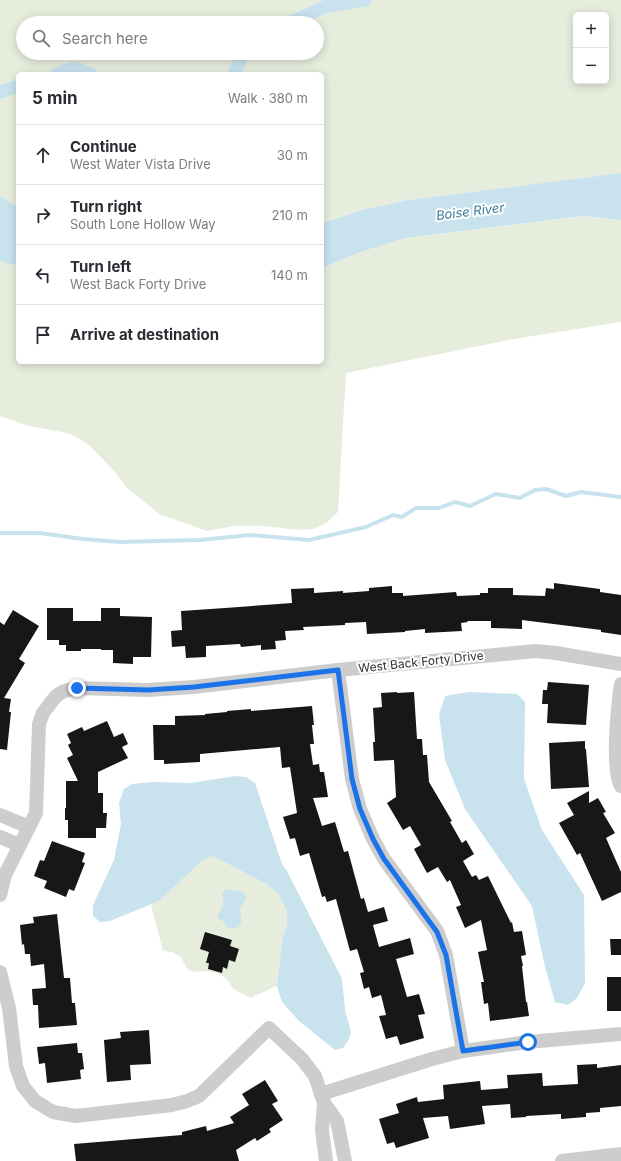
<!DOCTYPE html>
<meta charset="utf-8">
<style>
:root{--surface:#fff;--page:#f2f2f3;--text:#2b2b33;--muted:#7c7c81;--line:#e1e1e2}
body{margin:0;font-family:Inter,sans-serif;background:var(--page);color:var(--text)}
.controls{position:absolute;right:12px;top:12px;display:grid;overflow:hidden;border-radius:6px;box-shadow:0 2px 10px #0003}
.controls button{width:36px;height:36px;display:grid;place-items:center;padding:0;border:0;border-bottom:1px solid var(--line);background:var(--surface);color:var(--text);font:20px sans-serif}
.stop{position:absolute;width:12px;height:12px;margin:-9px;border:3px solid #1a73e8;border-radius:50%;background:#fff}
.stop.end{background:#1a73e8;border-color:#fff;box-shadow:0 1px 4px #0008}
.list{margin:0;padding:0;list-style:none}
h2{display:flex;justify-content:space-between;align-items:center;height:52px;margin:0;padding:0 16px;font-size:17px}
h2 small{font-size:13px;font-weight:400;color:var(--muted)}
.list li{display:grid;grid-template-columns:26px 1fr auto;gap:12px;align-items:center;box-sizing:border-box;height:60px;padding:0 16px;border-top:1px solid var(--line)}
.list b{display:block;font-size:15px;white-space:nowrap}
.list p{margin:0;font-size:13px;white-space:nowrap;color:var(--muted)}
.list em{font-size:13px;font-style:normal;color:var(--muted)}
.icon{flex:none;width:22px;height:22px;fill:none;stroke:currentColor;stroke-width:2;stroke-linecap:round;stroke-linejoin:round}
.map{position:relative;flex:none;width:621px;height:1161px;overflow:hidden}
.search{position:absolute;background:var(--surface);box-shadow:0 2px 10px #0003;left:16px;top:16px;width:308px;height:44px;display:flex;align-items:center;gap:10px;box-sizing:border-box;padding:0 14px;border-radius:22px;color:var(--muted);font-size:15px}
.panel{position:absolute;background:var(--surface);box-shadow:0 2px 10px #0003;left:16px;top:72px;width:308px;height:292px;border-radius:6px}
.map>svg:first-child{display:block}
.green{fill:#e7eddd;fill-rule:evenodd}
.water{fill:#c8e3ee}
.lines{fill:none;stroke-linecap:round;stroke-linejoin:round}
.stream{stroke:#c8e3ee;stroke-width:4}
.canal{stroke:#c8e3ee;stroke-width:13}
.building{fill:#171717}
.minor{stroke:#cdcdcd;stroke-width:14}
.route{stroke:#1a73e8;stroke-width:5}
.labels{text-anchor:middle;stroke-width:4;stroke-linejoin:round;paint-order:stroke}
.street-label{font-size:12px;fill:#303030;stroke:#fff}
.water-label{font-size:13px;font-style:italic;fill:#397b96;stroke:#fff}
</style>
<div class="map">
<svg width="621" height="1161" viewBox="0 0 621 1161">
<rect width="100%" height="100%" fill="#fff"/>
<!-- green -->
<g class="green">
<path d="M 0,0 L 621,0 L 621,173 L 408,200 L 362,210 L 322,223 L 322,74 L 18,74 L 18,207 L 0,196 ZM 576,15 L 606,15 L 606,81 L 576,81 ZM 23,23 L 317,23 L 317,53 L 23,53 Z"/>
<polygon points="582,216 621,220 621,322 514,339 346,373 338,512 327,522 314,529 302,530 261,526 235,526 207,531 159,514 127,488 115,472 90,446 80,439 67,433 25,425 0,416 0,261 18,266 18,362 322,362 322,268 361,252 405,238"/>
<polygon points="213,856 268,885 279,895 287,911 287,926 282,940 277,986 251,998 233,989 227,979 221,975 209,971 198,972 190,971 186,967 181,957 172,952 163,951 151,905 159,901 204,859"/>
</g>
<!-- water -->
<g class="water">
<polygon points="621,173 621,220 582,216 405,238 361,252 322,268 322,223 362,210 408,200"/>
<polygon points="0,196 18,207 18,266 0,261"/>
<polygon points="469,692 517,694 525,702 524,779 542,830 584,895 585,983 577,998 568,1005 555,1002 545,967 532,906 465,809 445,760 439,714 445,696"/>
<polygon points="235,776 246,777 255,783 282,864 287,871 342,979 345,1010 351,1032 349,1039 343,1048 335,1050 299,1021 282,1002 277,986 282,940 287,926 287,911 279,895 268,885 213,856 204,859 159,901 110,921 100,922 93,916 93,905 114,860 121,824 119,803 124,789 132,784 152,782 191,783"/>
<path d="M 229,889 C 237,892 244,889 247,898 L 239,909 C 243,920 243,932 227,927 L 223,921 C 211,916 222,912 223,905 C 225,897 217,892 229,889 Z"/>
</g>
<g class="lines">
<!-- stream -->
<polyline class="stream" points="0,533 40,533 83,539 120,542 200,540 250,535 309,540 366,527 393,515 402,517 416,508 439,508 455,502 470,506 496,494 520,498 535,490 546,489 566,496 581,492 621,497"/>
<!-- canal -->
<g class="canal">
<polyline points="290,23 324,7 365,0"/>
<polyline points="56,74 74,68 91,74"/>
<polyline points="234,74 243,53"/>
<polyline points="0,92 18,86"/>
</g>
</g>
<!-- building -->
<g class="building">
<polygon points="554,583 600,589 600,592 621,595 621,635 601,632 601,630 522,620 522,629 491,628 491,621 467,621 468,622 461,623 462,631 425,633 425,629 405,631 405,632 367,634 366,622 345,623 345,625 303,627 304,630 285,631 286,640 275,641 276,649 261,650 261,645 241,647 240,644 206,646 206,657 186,658 185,646 172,647 171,631 182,630 181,611 225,608 292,603 291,589 314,588 314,593 343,591 343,593 369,591 369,588 392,586 392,593 403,593 403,596 456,592 457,596 480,595 480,593 488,593 488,588 513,588 513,595 545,596 546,588 554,589"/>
<polygon points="47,608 73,608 73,621 101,621 101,608 120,608 120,616 152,617 151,657 133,657 133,664 113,663 113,650 101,650 101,649 81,649 81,651 66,651 66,645 59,645 59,640 47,640"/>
<polygon points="13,610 39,626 19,659 25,663 4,698 11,699 9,712 11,712 7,750 0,749 0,622 4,625"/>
<polygon points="548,682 589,685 586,725 547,723 548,704 542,704 543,690 547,690"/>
<polygon points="397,692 397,693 414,692 417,739 422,739 423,755 427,755 429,782 452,821 450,822 462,843 466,840 474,854 463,861 472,877 476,875 479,880 488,876 511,923 512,922 514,932 522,931 526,955 521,956 523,966 522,966 526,1002 527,1002 529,1016 490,1021 488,1003 484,1004 481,982 484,982 478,952 487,950 481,920 465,928 456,907 461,905 450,880 447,882 438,867 427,873 414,849 421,845 410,826 403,830 387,803 396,797 394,760 374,761 373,742 375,742 373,708 382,707 381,693"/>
<polygon points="312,706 314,725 312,725 314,744 310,744 313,765 319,764 320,772 324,772 328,797 313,798 322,826 335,822 344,852 348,851 361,899 364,898 368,912 384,907 388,921 373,925 379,947 410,938 414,954 396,959 407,997 419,994 425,1014 418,1015 424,1038 400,1045 397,1036 386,1039 379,1016 386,1015 381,995 372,998 369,987 364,989 360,973 364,972 357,949 350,951 336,899 327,902 325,896 322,897 309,853 300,856 295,838 290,839 283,817 297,813 290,767 282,768 280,747 200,754 200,762 164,764 164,760 154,760 153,725 175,725 175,716 205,715 205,714 227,712 227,711 251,709 251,711"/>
<polygon points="107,721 114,737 123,733 128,744 122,747 128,758 98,772 98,793 103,793 103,813 107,813 106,828 96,828 96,838 68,838 68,820 65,820 65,808 66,808 66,781 78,781 67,758 73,755 68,745 71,743 67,734 82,727 84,731"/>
<polygon points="585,741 585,749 586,749 589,787 551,789 549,743"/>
<polygon points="589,791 589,803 598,798 606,812 603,813 615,833 606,838 621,872 621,892 602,901 580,853 577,855 559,823 574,815 567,803"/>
<polygon points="52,841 85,853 82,862 85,863 74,891 69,889 66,897 44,888 47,881 34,876 40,860 44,861"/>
<polygon points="57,914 64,978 70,978 72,1003 75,1003 77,1025 39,1028 38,1005 33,1005 32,989 46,988 44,964 31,966 30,954 25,954 24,944 22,945 20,925 34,923 33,917"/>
<polygon points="205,932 232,940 230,946 239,949 235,962 229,960 227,969 223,967 222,973 208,969 209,963 206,963 209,952 200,949"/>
<polygon points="610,939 621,939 621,955 611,955"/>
<rect x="607" y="977" width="14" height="34"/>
<polygon points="149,1030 151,1064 130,1065 131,1080 107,1082 104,1040 121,1038 120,1032"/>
<polygon points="77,1043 78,1053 82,1053 84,1069 80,1070 81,1079 47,1083 45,1063 39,1064 37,1047"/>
<polygon points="597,1064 597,1068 621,1065 621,1106 600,1108 600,1112 586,1113 586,1117 561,1119 561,1114 526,1116 526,1117 511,1118 510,1104 482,1106 485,1124 450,1129 448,1116 423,1118 429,1138 396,1148 394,1142 387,1144 379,1119 399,1113 396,1104 417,1097 418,1102 444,1099 443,1085 480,1081 481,1090 508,1088 507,1075 542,1073 543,1086 578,1084 577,1065"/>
<polygon points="265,1080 278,1101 272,1104 283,1120 269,1129 271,1132 257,1141 255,1138 236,1150 239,1161 76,1161 74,1144 182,1135 182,1132 206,1126 207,1131 234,1123 230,1117 249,1105 242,1094"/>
</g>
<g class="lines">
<!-- minor -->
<g class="minor">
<polyline points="338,670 352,779 360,809 373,839 384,859 437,931 446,955 463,1051"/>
<path d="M 621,684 C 618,704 611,770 621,786"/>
<polyline points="0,815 29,827"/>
<polyline points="0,837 19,845"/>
<polyline points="0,895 5,875 36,813 39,724 43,713 56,696 64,691 77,688 148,690 194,687 338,670 535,651 556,653 621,664"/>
<polyline points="0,972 9,1008 16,1066 23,1086 35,1101 53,1112 76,1116 172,1105 187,1101 199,1096 269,1028 302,1059 315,1076 324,1103 322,1130 326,1161"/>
<polyline points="321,1094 432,1059 463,1051 528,1042 621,1034"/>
<polyline points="324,1103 337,1121 345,1161"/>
<polyline points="562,1161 621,1154"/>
</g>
</g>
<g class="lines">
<!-- route -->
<polyline class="route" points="77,688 148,690 194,687 338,670 352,779 360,809 373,839 384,859 437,932 446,955 463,1051 528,1042"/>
</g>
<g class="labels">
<!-- street labels -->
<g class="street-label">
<text transform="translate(421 662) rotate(-6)" y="4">West Back Forty Drive</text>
</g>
<!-- water labels -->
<g class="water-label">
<text transform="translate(470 211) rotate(-7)" y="5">Boise River</text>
</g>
</g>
</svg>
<div class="controls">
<button>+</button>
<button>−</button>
</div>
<div class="stop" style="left:528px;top:1042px"></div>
<div class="stop end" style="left:77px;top:688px"></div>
<div class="search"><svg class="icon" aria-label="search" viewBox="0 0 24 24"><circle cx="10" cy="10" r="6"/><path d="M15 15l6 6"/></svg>Search here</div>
<section class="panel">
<h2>5 min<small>Walk · 380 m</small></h2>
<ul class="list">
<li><svg class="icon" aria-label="ahead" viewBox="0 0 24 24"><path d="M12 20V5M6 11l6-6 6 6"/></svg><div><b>Continue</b><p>West Water Vista Drive</p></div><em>30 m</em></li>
<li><svg class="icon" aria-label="right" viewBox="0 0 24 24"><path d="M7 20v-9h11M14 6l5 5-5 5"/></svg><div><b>Turn right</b><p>South Lone Hollow Way</p></div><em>210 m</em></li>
<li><svg class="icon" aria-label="left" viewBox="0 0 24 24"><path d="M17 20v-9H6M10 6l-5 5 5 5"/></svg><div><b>Turn left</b><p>West Back Forty Drive</p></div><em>140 m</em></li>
<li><svg class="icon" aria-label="arrive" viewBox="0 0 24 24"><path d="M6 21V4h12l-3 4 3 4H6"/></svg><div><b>Arrive at destination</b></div></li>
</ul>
</section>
</div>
